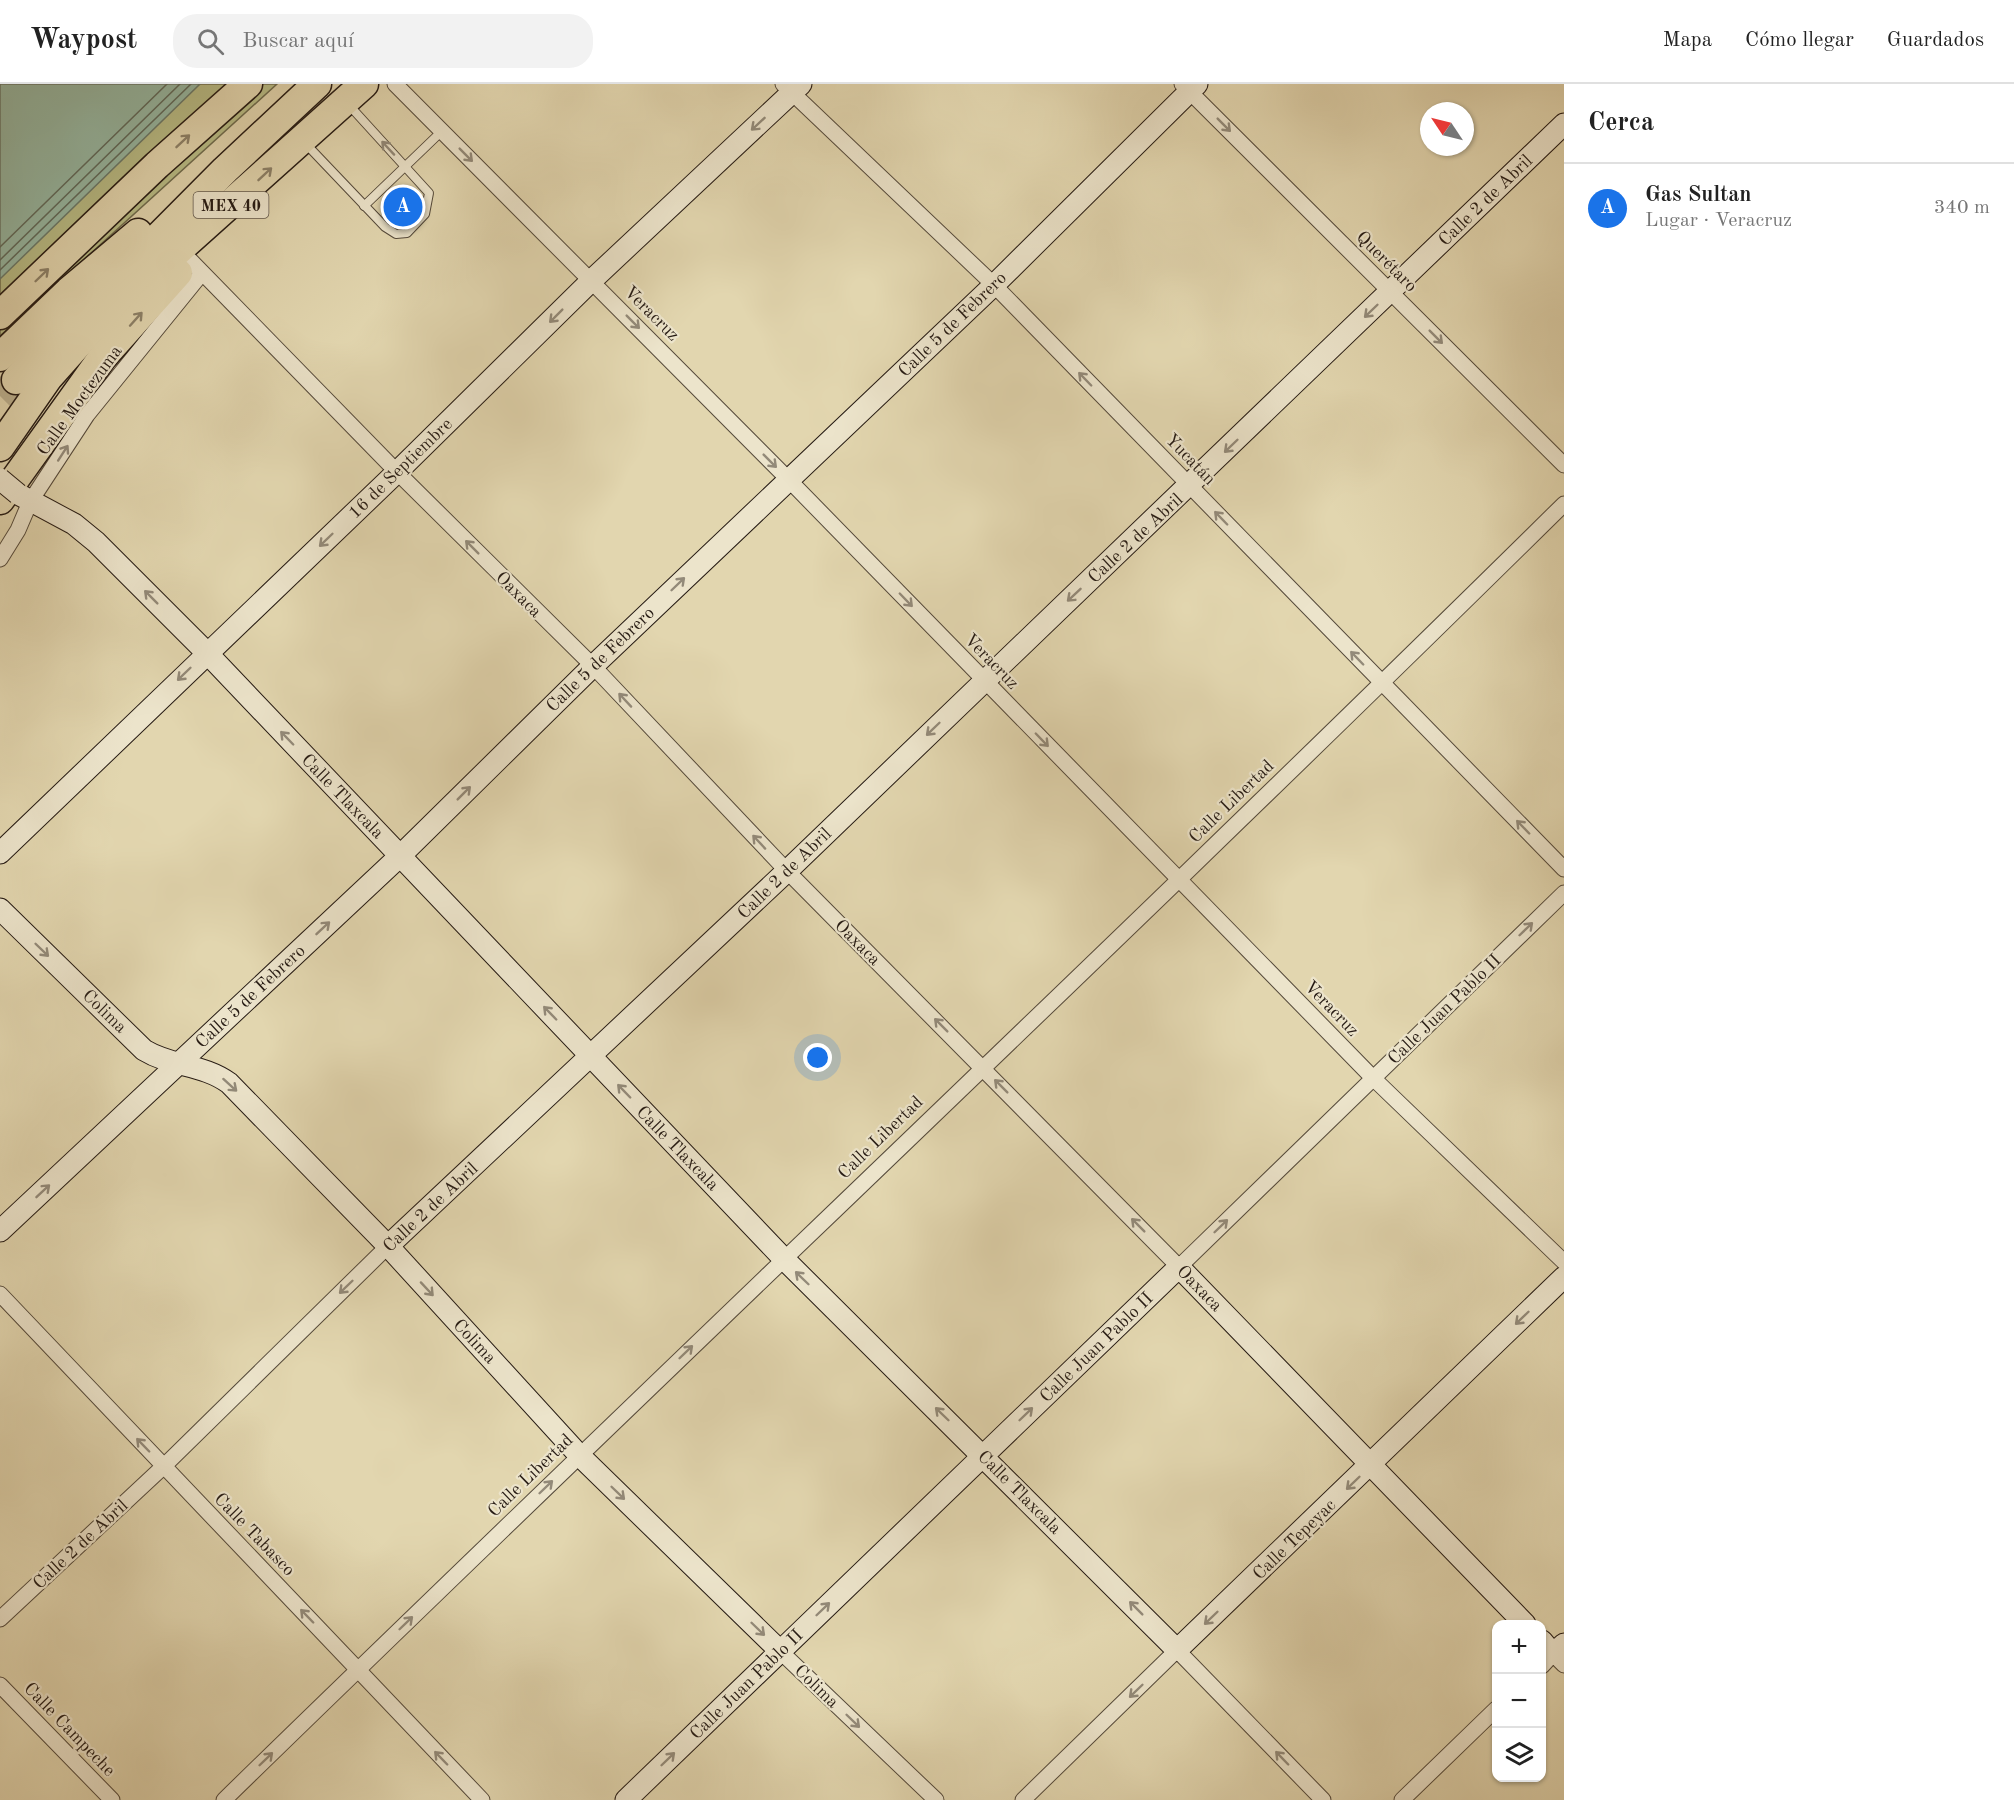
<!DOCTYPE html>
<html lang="es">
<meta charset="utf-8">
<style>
:root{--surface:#fff;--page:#f2f2f2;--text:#222;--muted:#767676;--line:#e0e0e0;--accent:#1a73e8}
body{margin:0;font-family:"Old Standard TT",serif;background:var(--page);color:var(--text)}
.controls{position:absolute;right:18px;bottom:18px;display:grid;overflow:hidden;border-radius:12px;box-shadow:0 2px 4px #0004}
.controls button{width:54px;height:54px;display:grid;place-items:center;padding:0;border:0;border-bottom:2px solid var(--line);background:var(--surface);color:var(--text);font:30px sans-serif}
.compass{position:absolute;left:1420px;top:18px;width:54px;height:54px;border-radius:50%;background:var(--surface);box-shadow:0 2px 4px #0004;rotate:305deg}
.you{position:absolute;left:818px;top:974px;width:21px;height:21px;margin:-15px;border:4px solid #fff;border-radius:50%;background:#1a73e8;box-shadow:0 0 0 9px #1a73e833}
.badge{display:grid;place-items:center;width:39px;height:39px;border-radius:50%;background:var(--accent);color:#fff;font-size:20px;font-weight:700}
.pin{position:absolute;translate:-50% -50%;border:3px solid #fff;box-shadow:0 2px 6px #0006}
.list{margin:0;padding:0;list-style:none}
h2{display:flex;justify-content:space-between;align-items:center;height:78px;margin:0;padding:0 24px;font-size:26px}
h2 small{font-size:20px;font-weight:400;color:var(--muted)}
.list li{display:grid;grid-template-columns:39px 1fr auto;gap:18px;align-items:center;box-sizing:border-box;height:90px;padding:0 24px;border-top:2px solid var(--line)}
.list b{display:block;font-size:22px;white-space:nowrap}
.list p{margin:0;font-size:20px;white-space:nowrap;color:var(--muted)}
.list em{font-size:20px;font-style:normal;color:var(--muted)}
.icon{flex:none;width:33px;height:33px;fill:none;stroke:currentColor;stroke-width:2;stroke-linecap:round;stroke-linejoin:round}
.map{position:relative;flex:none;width:1564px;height:1716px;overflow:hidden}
header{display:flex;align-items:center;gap:36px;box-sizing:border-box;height:84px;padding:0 30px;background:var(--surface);border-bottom:2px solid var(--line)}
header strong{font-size:28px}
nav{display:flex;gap:33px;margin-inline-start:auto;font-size:21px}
.search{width:420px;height:54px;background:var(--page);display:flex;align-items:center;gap:15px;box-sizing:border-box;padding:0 21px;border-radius:24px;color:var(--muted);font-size:22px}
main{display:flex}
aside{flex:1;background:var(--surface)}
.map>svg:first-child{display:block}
.green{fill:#b8bd87;stroke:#6f6c4e;stroke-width:1.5}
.water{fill:#96baa6;stroke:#697a6c;stroke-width:1.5}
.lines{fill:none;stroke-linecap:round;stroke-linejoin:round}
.shore{stroke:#5e6a5d;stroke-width:1.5}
.building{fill:#cc9073;stroke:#261b14;stroke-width:1.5}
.highway-tunnel{stroke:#bcb190;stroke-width:28;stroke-dasharray:28 14;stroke-linecap:butt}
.lane-casing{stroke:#554a3b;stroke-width:10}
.street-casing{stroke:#554a3b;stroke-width:17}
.secondary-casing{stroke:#261b14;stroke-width:23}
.highway-casing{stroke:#261b14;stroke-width:31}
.lane{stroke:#ece4cb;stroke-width:8}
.street{stroke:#ece4cb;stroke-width:15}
.secondary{stroke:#ece4cb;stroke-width:21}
.highway{stroke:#e2d6af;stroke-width:28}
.secondary-bridge-casing{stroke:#261b14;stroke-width:23;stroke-linecap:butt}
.secondary-bridge{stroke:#ece4cb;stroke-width:21}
.oneway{stroke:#938a79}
.oneway2{stroke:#8d8269}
.labels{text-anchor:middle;stroke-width:4.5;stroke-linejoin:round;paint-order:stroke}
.shield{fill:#ece4cb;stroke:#61574b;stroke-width:1.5}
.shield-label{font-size:16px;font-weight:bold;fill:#261b14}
.street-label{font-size:18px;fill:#261b14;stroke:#ece4cb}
</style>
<header>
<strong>Waypost</strong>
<div class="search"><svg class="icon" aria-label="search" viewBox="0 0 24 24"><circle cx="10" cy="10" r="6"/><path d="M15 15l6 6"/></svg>Buscar aquí</div>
<nav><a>Mapa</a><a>Cómo llegar</a><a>Guardados</a></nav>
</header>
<main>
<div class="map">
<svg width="1564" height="1716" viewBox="0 0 1564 1716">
<rect width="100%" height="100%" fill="#e2d6af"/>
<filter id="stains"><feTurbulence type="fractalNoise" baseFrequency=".00333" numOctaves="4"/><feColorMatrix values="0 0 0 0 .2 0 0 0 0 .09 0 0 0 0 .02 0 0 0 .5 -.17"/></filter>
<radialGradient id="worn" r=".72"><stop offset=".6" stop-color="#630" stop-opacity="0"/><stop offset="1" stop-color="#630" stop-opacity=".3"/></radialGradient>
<!-- green -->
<polygon class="green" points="0,0 277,0 0,252"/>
<!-- water -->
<polygon class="water" points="0,0 200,0 0,195"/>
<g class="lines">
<!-- shore -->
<g class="shore">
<polyline points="0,163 167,0"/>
<polyline points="0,176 180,0"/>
<polyline points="0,186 191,0"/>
</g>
</g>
<!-- building -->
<polygon class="building" points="398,106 420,125 407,140 385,120"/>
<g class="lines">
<!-- highway-tunnel -->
<polyline class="highway-tunnel" points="0,312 16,296"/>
<defs>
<g id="lane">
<polyline points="305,59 385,143 396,150 407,149 425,130 429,109 348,20"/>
<polyline points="364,122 442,47"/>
</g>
<g id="street">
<polyline points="395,0 788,395 1373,994 1564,1178"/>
<polyline points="783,0 994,201 1564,785"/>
<polyline points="1182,0 1564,381"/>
<polyline points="190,176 397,388 593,582 787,787 1179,1183 1564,809"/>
<polyline points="0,475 18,446 30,418 87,331 202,189"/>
<polyline points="0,1210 482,1716"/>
<polyline points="0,1535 164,1382 388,1162"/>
<polyline points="780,1567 936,1716"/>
<polyline points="1542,1582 1553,1570 1564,1581"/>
<polyline points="0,1601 112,1716"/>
<path d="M 224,1716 C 669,1282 1122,856 1564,420"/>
<polyline points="1023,1716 1177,1566 1323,1716"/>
<polyline points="1402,1716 1496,1625"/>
</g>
<g id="secondary">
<polyline points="18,410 74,440 96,458 207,569 783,1174 1177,1566 1564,1193"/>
<polyline points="0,769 397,388 592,196 801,0"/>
<path d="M 0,825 L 144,966 C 172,983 203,980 229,999 L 388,1162 L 579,1371 L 780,1567"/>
<polyline points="0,1147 400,772 593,582 994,201 1197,0"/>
<polyline points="388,1162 787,787 1564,40"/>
<polyline points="1542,1557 1553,1570 1564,1560"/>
<polyline points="626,1716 1179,1183 1525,1540"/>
</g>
<g id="highway">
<polyline points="0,231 157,81 248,0"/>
<polyline points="0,273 69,207 138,149"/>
<polyline points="16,296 225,86 317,0"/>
<polyline points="0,363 48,294 96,240 364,0"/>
<polyline points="0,416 102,274 178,189"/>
</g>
</defs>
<!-- lane casing -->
<use href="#lane" class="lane-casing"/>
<!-- street casing -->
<use href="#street" class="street-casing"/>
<!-- secondary casing -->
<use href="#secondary" class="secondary-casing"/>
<!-- highway casing -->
<use href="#highway" class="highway-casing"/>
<!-- lane -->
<use href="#lane" class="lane"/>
<!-- street -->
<use href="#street" class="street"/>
<!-- secondary -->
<use href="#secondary" class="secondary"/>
<!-- highway -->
<use href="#highway" class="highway"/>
<defs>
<polyline id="secondary-bridge" points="0,395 18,410"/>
</defs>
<!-- secondary-bridge casing -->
<use href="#secondary-bridge" class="secondary-bridge-casing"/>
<!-- secondary-bridge -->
<use href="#secondary-bridge" class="secondary-bridge"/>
</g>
<!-- one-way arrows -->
<defs><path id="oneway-shaft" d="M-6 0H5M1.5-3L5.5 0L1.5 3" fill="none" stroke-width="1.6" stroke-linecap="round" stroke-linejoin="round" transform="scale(1.5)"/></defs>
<g class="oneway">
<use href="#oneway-shaft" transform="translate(758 40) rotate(137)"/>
<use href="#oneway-shaft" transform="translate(1224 41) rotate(45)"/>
<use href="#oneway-shaft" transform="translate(388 64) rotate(-133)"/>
<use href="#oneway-shaft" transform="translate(466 71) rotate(45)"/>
<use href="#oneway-shaft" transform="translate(1371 227) rotate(136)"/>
<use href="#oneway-shaft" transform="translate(556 232) rotate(135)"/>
<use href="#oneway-shaft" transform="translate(633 238) rotate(45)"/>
<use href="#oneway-shaft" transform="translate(1436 253) rotate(45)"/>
<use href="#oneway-shaft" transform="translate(1085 295) rotate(-134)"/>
<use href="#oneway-shaft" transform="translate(1231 362) rotate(136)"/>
<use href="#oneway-shaft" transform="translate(63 369) rotate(-57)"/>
<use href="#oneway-shaft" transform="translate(770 377) rotate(45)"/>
<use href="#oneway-shaft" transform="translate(1221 434) rotate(-134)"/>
<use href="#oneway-shaft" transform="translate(326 456) rotate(136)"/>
<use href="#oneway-shaft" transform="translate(472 463) rotate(-135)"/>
<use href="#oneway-shaft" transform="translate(678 500) rotate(-44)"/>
<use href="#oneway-shaft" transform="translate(1074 511) rotate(137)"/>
<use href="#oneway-shaft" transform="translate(151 513) rotate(-135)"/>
<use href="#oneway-shaft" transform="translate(906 516) rotate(46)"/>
<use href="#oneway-shaft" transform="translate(1357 574) rotate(-134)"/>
<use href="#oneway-shaft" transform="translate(184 590) rotate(136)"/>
<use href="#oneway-shaft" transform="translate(625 616) rotate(-133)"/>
<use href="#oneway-shaft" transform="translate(933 645) rotate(136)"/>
<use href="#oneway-shaft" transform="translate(287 654) rotate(-134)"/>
<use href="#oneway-shaft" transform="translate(1042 656) rotate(46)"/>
<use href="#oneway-shaft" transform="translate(464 709) rotate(-45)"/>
<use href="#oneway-shaft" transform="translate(1523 743) rotate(-134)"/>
<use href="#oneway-shaft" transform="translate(759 758) rotate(-133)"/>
<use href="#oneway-shaft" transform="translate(323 844) rotate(-43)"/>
<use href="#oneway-shaft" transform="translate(1526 845) rotate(-44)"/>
<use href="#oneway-shaft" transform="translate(42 866) rotate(44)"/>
<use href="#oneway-shaft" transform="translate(550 929) rotate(-134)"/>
<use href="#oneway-shaft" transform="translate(941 941) rotate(-135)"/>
<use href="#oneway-shaft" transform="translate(230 1001) rotate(42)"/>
<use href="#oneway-shaft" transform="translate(1001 1002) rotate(-135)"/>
<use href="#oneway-shaft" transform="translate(624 1007) rotate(-134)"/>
<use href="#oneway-shaft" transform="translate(43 1107) rotate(-43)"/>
<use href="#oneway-shaft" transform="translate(1138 1141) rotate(-135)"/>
<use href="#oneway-shaft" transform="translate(1221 1142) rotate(-44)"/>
<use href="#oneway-shaft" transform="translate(802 1194) rotate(-136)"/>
<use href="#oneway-shaft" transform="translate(346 1203) rotate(136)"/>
<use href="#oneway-shaft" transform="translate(427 1205) rotate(47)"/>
<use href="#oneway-shaft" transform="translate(1522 1234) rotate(136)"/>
<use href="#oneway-shaft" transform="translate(686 1268) rotate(-44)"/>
<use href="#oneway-shaft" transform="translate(942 1330) rotate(-136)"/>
<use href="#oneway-shaft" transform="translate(1026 1330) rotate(-44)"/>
<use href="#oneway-shaft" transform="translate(143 1361) rotate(-134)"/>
<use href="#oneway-shaft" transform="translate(1353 1399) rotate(136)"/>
<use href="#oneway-shaft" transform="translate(546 1403) rotate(-44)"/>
<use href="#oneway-shaft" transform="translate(618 1409) rotate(44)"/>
<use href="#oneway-shaft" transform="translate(1136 1524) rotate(-135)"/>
<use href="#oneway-shaft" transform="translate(823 1525) rotate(-44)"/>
<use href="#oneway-shaft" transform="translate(307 1532) rotate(-134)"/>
<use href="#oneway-shaft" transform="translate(1211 1534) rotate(136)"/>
<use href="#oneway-shaft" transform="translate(406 1539) rotate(-44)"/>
<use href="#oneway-shaft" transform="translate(758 1545) rotate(44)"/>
<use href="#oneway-shaft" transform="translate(1136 1607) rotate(136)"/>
<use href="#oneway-shaft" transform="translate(853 1637) rotate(44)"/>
<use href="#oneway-shaft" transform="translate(441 1674) rotate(-134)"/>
<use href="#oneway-shaft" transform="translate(1282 1674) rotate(-134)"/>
<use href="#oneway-shaft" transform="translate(266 1675) rotate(-44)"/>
<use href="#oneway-shaft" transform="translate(668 1675) rotate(-44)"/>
</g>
<g class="oneway2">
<use href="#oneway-shaft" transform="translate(183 57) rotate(-43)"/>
<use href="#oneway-shaft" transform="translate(265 90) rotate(-43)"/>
<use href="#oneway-shaft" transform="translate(42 191) rotate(-44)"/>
<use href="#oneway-shaft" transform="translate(136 235) rotate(-48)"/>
</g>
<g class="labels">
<!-- shield labels -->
<rect class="shield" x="193.5" y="108" width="75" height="26" rx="4.5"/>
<g class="shield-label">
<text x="231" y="127">MEX 40</text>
</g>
<!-- street labels -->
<g class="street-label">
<text transform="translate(1485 116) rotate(-44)" y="6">Calle 2 de Abril</text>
<text transform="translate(1387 177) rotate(45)" y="6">Querétaro</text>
<text transform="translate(652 229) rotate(45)" y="6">Veracruz</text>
<text transform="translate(952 240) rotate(-44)" y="6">Calle 5 de Febrero</text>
<text transform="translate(79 316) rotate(-54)" y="6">Calle Moctezuma</text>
<text transform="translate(1191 375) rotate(46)" y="6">Yucatán</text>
<text transform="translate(400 384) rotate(-44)" y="6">16 de Septiembre</text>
<text transform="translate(1135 454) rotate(-43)" y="6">Calle 2 de Abril</text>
<text transform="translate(519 510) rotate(45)" y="6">Oaxaca</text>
<text transform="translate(600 575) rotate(-44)" y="6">Calle 5 de Febrero</text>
<text transform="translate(992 577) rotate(46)" y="6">Veracruz</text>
<text transform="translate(343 712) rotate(46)" y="6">Calle Tlaxcala</text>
<text transform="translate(1231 717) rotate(-44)" y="6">Calle Libertad</text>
<text transform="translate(784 789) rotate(-44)" y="6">Calle 2 de Abril</text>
<text transform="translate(858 858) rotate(45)" y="6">Oaxaca</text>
<text transform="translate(250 912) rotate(-43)" y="6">Calle 5 de Febrero</text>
<text transform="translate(1332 924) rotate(46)" y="6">Veracruz</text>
<text transform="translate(1444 925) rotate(-44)" y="6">Calle Juan Pablo II</text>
<text transform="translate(105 927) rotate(44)" y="6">Colima</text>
<text transform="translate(880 1053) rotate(-44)" y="6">Calle Libertad</text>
<text transform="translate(678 1064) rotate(46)" y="6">Calle Tlaxcala</text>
<text transform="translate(430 1123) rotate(-43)" y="6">Calle 2 de Abril</text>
<text transform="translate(1200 1204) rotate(46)" y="6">Oaxaca</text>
<text transform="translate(475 1257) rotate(47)" y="6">Colima</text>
<text transform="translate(1096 1263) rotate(-44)" y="6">Calle Juan Pablo II</text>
<text transform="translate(530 1391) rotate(-44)" y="6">Calle Libertad</text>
<text transform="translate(1020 1408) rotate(45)" y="6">Calle Tlaxcala</text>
<text transform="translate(255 1450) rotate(46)" y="6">Calle Tabasco</text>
<text transform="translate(1294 1455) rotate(-44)" y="6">Calle Tepeyac</text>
<text transform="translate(80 1460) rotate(-43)" y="6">Calle 2 de Abril</text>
<text transform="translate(746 1600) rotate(-44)" y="6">Calle Juan Pablo II</text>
<text transform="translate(817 1602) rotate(44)" y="6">Colima</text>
<text transform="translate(70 1645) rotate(46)" y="6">Calle Campeche</text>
</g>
</g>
<rect width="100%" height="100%" filter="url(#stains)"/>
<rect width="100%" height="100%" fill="url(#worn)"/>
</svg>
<div class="controls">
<button>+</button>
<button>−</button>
<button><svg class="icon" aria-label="layers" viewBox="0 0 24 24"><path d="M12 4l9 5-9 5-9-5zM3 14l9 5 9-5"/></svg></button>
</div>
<svg class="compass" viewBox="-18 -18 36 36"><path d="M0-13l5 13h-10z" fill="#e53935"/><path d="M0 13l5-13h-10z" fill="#767676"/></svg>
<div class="you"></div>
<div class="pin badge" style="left:403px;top:123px">A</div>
</div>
<aside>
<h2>Cerca<small></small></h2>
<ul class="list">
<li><span class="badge">A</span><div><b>Gas Sultan</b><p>Lugar · Veracruz</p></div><em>340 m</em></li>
</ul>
</aside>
</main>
